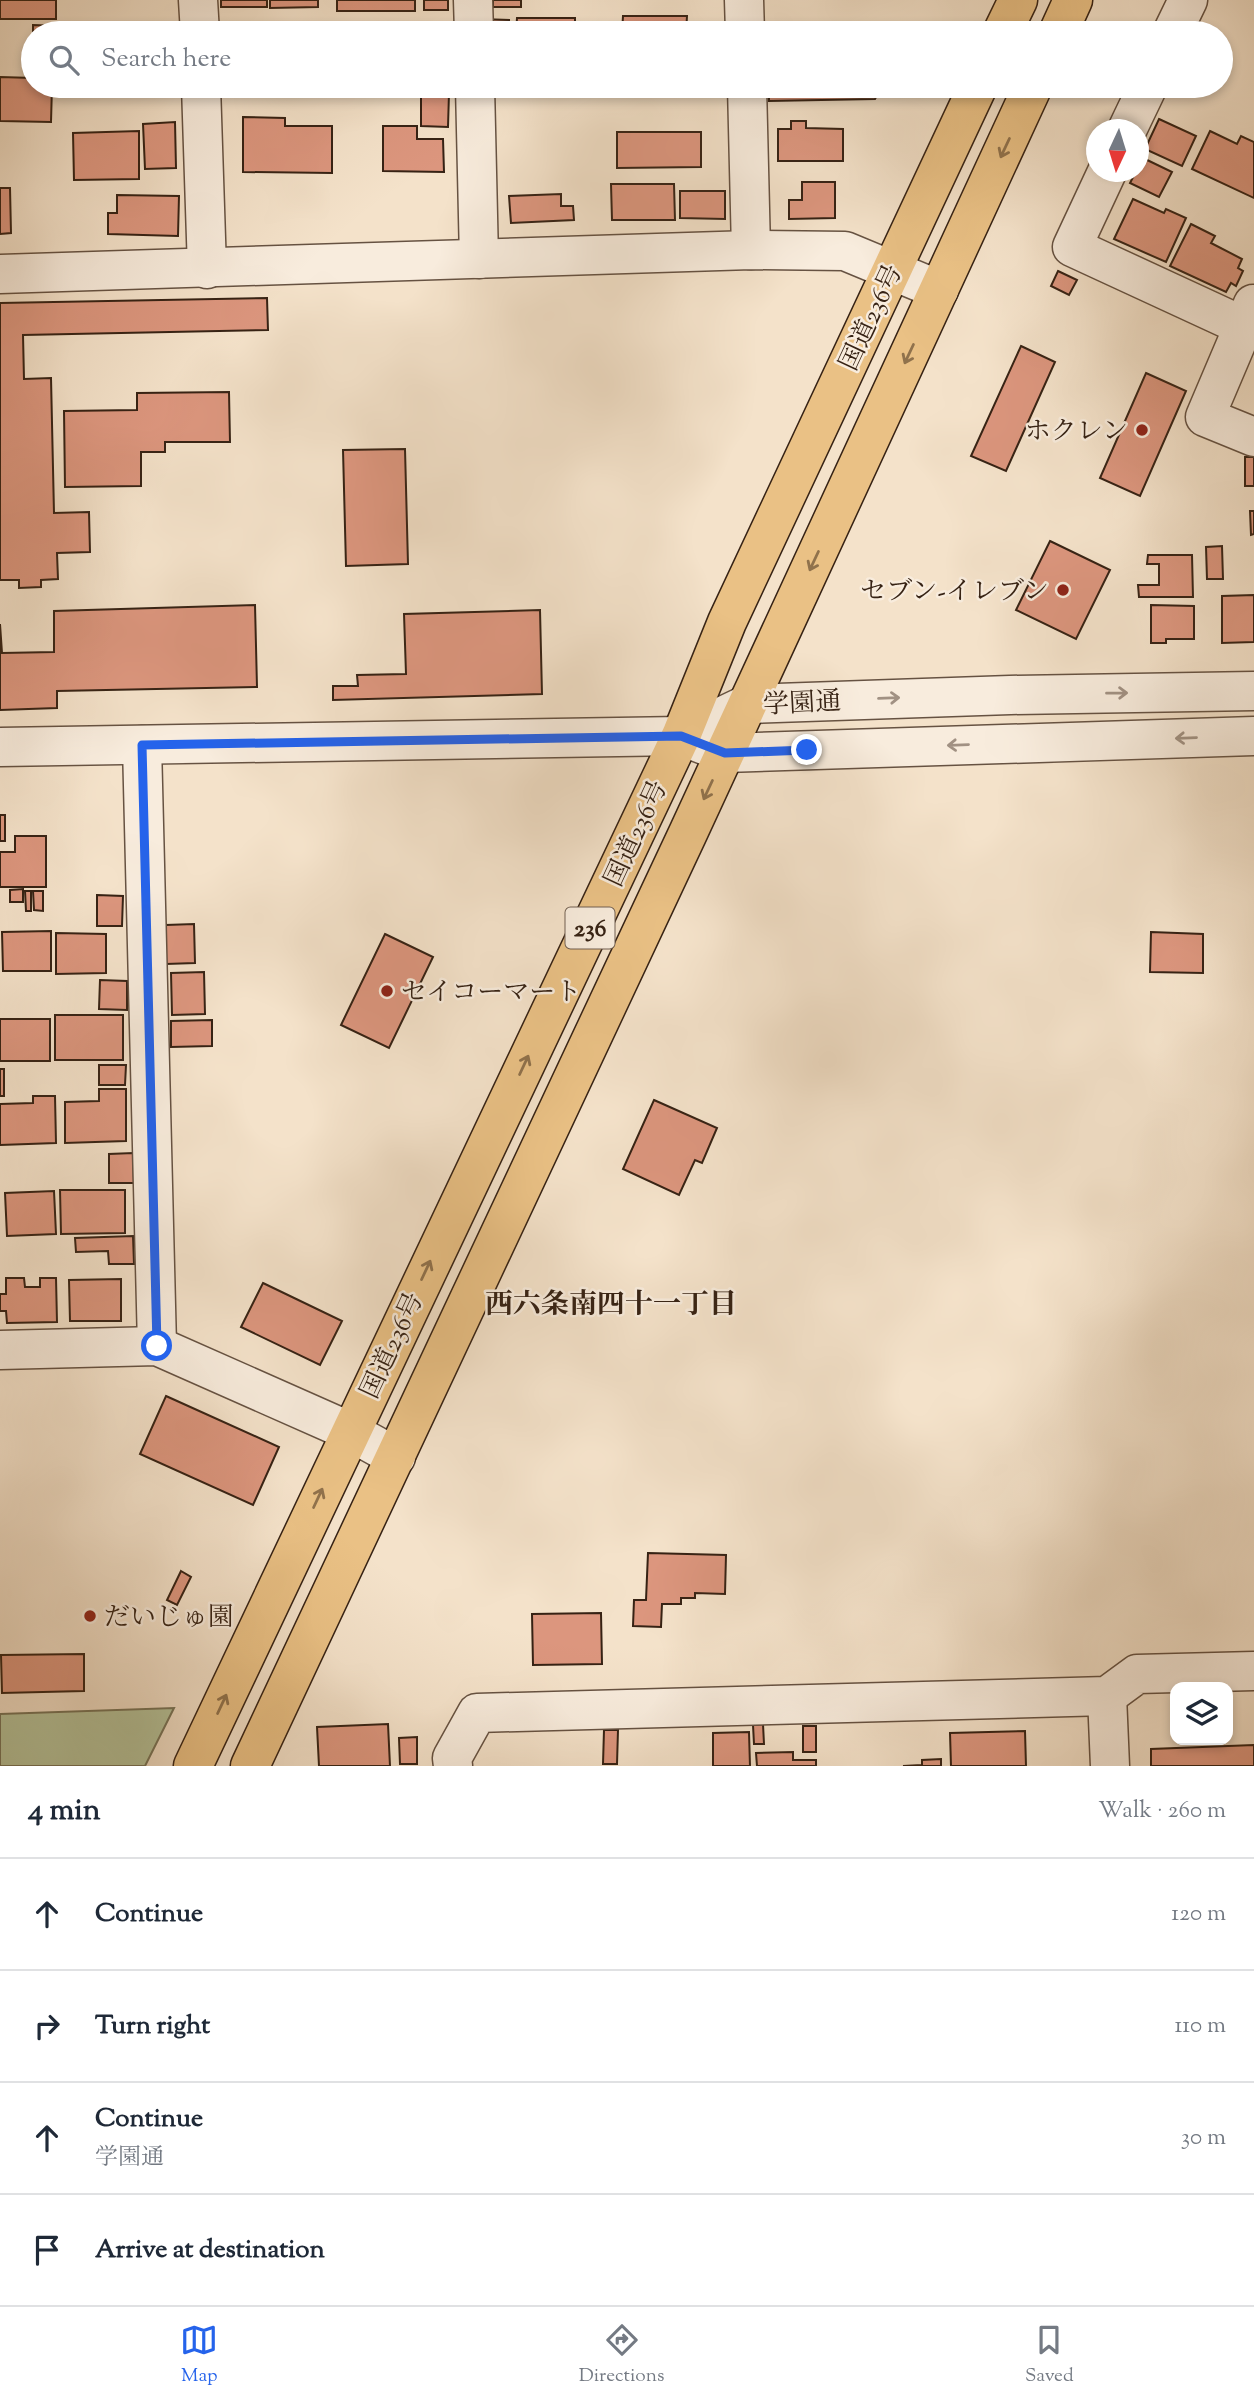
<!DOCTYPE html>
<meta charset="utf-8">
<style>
:root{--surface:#fff;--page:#f6f6f7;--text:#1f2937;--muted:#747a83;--line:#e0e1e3;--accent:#2563eb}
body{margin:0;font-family:"Sorts Mill Goudy","Noto Serif JP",serif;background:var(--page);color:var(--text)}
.controls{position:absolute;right:21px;bottom:21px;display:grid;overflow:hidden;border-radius:14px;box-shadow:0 4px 10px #0003}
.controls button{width:63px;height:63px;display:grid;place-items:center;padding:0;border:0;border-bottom:2px solid var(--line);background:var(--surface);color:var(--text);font:35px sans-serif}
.compass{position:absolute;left:1086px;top:119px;width:63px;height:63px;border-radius:50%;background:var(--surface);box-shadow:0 4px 10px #0003;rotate:184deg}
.stop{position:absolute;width:21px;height:21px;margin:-16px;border:5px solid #2563eb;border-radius:50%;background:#fff}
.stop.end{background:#2563eb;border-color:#fff;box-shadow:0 2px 7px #0008}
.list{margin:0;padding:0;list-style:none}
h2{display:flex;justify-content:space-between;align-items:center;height:91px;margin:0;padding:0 28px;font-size:30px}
h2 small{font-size:23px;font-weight:400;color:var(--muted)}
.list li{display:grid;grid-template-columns:46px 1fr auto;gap:21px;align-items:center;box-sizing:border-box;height:112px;padding:0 28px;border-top:2px solid var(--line)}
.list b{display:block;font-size:26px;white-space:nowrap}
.list p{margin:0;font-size:23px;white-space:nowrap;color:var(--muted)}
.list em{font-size:23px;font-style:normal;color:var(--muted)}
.icon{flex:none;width:38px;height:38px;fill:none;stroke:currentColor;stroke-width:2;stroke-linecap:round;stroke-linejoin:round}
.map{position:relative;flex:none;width:1254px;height:1766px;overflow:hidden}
.search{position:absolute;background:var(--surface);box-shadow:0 4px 10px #0003;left:21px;right:21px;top:21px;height:77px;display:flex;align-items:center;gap:18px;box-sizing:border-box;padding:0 24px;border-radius:38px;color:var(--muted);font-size:26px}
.sheet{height:539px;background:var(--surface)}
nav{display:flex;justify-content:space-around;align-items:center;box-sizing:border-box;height:98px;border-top:2px solid var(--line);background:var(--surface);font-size:19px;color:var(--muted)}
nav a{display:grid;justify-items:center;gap:4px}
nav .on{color:var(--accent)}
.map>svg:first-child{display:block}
.green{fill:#b5c49c;stroke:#767358;stroke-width:2}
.building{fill:#dc967e;stroke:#362214;stroke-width:2}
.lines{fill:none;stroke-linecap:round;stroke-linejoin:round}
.minor-casing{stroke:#665242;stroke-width:41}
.highway-casing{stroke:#362214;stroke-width:41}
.minor{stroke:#f8ecdd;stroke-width:38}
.highway{stroke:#eac185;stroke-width:38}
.oneway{stroke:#90724c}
.oneway2{stroke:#a19183}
.route{stroke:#2563eb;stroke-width:9}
.poi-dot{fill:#8f2418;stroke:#f8ecdd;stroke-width:2.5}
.labels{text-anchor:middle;stroke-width:5;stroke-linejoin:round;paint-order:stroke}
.shield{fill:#f8ecdd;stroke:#705f50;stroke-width:2}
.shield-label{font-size:24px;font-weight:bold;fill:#362214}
.street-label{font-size:26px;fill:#362214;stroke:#f8ecdd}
.poi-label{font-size:26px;fill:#362214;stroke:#f8ecdd;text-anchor:end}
.neighbourhood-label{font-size:28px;font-weight:bold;fill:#362214;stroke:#f8ecdd}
</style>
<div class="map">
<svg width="1254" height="1766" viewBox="0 0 1254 1766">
<rect width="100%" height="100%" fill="#f4e2ca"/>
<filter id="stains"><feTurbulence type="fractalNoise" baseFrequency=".00286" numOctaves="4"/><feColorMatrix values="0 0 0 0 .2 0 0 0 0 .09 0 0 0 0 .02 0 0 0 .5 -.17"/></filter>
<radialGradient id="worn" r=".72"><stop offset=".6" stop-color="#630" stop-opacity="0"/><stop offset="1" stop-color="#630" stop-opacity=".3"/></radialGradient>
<!-- green -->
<polygon class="green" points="174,1708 145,1766 0,1766 0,1714"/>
<!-- building -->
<g class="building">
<rect x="0" y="0" width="56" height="19"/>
<rect x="221" y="0" width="46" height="7"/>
<polygon points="270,0 318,0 318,7 270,8"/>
<rect x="337" y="0" width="78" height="11"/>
<rect x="424" y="0" width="24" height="10"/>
<rect x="493" y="0" width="28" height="7"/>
<polygon points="623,16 687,16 686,33 622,33"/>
<polygon points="517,18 575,18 575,33 516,33"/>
<polygon points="480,19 509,20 509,33 480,33"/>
<polygon points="33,25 60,26 59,33 33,33 33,41"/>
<polygon points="68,30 137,30 137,33 69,33"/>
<polygon points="0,77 33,78 33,86 52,86 51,122 0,121"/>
<polygon points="334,86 426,86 380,87 380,97 334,96"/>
<polygon points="769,86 882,86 875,99 769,101"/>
<polygon points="421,92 449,93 448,127 421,126"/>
<polygon points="243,117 285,118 285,126 332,126 332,173 243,172"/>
<polygon points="1159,119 1196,136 1182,166 1145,149"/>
<polygon points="791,121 806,121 806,128 843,129 843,161 778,161 778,129 791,129"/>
<polygon points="175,122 176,168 145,169 143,124"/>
<polygon points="383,126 417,126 417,139 443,139 444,172 383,171"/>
<polygon points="139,131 139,179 74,180 73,133"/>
<polygon points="1210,131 1237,144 1241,136 1254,142 1254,198 1192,169"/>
<polygon points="617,132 701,132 701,167 617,168"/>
<polygon points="1143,158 1172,172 1159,197 1130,183"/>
<polygon points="802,182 835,182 835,218 789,219 789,200 802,200"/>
<polygon points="611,184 674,184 675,220 612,220"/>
<polygon points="0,188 10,188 11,233 0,234"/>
<polygon points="680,191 725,191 725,219 680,218"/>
<polygon points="561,194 561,206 573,206 574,220 511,223 509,196"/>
<polygon points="117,195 179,196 178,236 108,234 108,213 117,213"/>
<polygon points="1133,199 1164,213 1166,209 1186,218 1166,262 1114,239"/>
<polygon points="1191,224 1215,236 1211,243 1242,259 1238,268 1243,271 1236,286 1231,283 1226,292 1170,266"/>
<polygon points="1058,271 1077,280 1069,295 1051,286"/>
<polygon points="267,298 268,330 23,335 24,379 51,378 54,513 89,512 90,552 57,553 58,579 41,580 41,587 19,588 19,580 0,580 0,303"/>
<polygon points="1021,346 1055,362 1006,471 971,456"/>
<polygon points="1146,373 1186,391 1140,496 1100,478"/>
<polygon points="229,392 230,442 165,442 165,452 141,452 141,486 65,487 64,411 137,410 137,393"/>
<polygon points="405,449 408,564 346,566 343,450"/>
<rect x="1245" y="457" width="9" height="29"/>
<polygon points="1250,511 1254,511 1254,534 1251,535"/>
<polygon points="1050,541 1110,570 1076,639 1016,610"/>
<polygon points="1222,546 1223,579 1207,579 1206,547"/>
<polygon points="1148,555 1192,555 1193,597 1139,597 1138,585 1159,585 1159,564 1147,564"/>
<polygon points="1254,595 1254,642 1222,643 1222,596"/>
<polygon points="255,605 257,687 57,691 57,708 0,710 0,624 2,653 54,652 54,611"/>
<polygon points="1151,605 1194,606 1194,639 1166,639 1166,643 1151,643"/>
<polygon points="540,610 542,694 333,700 333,686 358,686 357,675 406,674 404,614"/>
<rect x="0" y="815" width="5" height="26"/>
<polygon points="15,836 46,836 46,887 0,887 0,852 15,852"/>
<polygon points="23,889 23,902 10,902 10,890"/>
<polygon points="25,891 31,891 31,911 26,911"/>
<polygon points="33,891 43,891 43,911 34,910"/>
<polygon points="97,895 123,896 122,926 97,926"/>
<polygon points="194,924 195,963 166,964 166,925"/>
<polygon points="51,931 51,971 3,971 2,932"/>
<polygon points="1151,932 1203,934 1203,973 1150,972"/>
<polygon points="56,933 106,934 106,973 56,974"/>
<polygon points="385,934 433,957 389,1048 341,1025"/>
<polygon points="204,972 205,1014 172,1015 171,973"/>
<polygon points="100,980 127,981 127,1010 99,1009"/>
<rect x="55" y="1015" width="68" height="45"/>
<rect x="0" y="1019" width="50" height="42"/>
<polygon points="212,1020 212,1046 171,1047 171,1021"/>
<polygon points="99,1065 126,1065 125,1085 99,1085"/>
<rect x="0" y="1069" width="4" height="27"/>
<polygon points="99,1089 126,1089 126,1141 65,1143 65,1102 99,1101"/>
<polygon points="33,1096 55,1096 56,1143 0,1145 0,1104 33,1103"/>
<polygon points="654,1100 717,1128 702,1163 695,1160 679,1195 623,1169"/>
<polygon points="133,1153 134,1183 109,1183 109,1154"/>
<polygon points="60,1190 125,1190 125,1233 61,1234"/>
<polygon points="54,1191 56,1234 7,1236 5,1193"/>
<polygon points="133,1236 134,1264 109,1264 108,1251 76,1252 75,1238"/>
<polygon points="6,1278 24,1278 25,1287 40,1287 40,1278 56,1278 57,1322 7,1323 6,1311 0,1311 0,1294 6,1294"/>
<polygon points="121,1279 121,1321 70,1321 69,1280"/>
<polygon points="263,1283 342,1321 320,1365 241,1327"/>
<polygon points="166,1396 279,1447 253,1505 140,1454"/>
<polygon points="648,1553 726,1555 725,1594 695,1593 695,1598 681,1598 681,1604 662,1604 661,1627 633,1626 634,1600 646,1600"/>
<polygon points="181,1571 191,1577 177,1605 167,1600"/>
<polygon points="601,1613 602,1664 533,1665 532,1614"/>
<polygon points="84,1654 84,1691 2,1693 1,1655"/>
<polygon points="388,1724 390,1766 319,1766 317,1727"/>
<polygon points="763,1724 764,1744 754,1744 753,1725"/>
<rect x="803" y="1726" width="13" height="26"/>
<polygon points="604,1730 618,1730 617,1764 603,1764"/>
<polygon points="1025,1731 1026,1766 951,1766 950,1733"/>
<polygon points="749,1732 750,1766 713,1766 713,1733"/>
<polygon points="417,1737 417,1764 400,1764 399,1738"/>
<polygon points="1254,1745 1254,1766 1151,1766 1151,1749"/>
<polygon points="793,1752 793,1760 816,1760 816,1766 757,1766 756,1753"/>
<polygon points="941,1759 941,1766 903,1766 922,1765 922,1760"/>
</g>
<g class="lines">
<defs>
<g id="minor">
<polyline points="198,0 200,33"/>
<polyline points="473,0 474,33"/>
<polyline points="744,0 745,33"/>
<polyline points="1172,33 1188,0"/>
<polyline points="201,86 207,269"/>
<polyline points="475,86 479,259"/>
<polyline points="747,86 751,250"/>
<polyline points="1127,130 1148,86"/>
<polyline points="1107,172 1072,247 1243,326"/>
<polyline points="0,274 751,250 845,251 939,290"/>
<polyline points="1253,304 1205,417 1254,437"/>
<polyline points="681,736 748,704 1010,695 1254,691"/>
<polyline points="142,745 157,1346"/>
<polyline points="0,747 681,736 725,753 1254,736"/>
<polyline points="0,1350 157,1346 349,1431 396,1457"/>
<polyline points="1107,1696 1110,1766"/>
<polyline points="453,1766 452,1758 477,1713 1107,1696 1137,1674 1254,1671"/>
</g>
<g id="highway">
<polyline points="1002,33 1018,0"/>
<polyline points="1058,33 1073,0"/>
<polyline points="193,1766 681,736 727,622 978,86"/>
<polyline points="250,1766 688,833 1033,86"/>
</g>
</defs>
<!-- minor casing -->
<use href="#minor" class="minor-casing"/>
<!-- highway casing -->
<use href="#highway" class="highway-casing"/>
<!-- minor -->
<use href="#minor" class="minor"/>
<!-- highway -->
<use href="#highway" class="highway"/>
</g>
<!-- one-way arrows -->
<defs><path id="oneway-shaft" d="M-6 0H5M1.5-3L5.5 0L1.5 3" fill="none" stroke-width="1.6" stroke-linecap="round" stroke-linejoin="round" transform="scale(1.75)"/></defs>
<g class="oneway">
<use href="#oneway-shaft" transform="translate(1005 148) rotate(115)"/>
<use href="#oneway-shaft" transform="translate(909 354) rotate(115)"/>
<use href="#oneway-shaft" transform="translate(814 561) rotate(115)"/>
<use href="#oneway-shaft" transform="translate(708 790) rotate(115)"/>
<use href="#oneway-shaft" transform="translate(524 1065) rotate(-65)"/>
<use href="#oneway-shaft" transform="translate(426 1270) rotate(-65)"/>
<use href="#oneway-shaft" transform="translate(318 1498) rotate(-65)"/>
<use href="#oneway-shaft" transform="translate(222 1704) rotate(-65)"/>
</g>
<g class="oneway2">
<use href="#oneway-shaft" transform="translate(1117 693) rotate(-1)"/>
<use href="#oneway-shaft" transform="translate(889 698) rotate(-2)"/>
<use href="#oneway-shaft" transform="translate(1186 738) rotate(178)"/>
<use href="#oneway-shaft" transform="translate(958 745) rotate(178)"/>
</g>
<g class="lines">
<!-- route -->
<polyline class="route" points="157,1346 142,745 681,736 725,753 807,750"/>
</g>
<!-- markers -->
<g class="poi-dot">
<circle cx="1142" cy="430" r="7"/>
<circle cx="1063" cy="590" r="7"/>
<circle cx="387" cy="991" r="7"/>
<circle cx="90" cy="1616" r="7"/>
</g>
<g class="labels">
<!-- shield labels -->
<rect class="shield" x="565.5" y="907.5" width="49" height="41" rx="5"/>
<g class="shield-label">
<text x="590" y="936">236</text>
</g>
<!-- street labels -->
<g class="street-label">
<text transform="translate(870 317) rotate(-65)" y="9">国道236号</text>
<text transform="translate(802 702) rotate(-3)" y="9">学園通</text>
<text transform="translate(635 833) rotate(-65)" y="9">国道236号</text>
<text transform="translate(391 1345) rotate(-65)" y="9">国道236号</text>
</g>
<!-- poi labels -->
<g class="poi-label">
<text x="1128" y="439">ホクレン</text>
<text x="1049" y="599">セブン-イレブン</text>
<text x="401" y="1000" text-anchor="start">セイコーマート</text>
<text x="104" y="1625" text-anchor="start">だいじゅ園</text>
</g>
<!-- neighbourhood labels -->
<g class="neighbourhood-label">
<text x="611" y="1313">西六条南四十一丁目</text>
</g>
</g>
<rect width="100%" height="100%" filter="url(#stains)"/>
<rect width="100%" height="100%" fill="url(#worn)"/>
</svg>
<div class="controls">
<button><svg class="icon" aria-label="layers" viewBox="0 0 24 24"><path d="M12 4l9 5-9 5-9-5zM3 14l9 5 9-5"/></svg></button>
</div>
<svg class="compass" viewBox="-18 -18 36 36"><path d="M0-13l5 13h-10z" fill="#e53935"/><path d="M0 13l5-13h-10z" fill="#747a83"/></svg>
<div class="stop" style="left:157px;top:1346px"></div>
<div class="stop end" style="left:807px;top:750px"></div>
<div class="search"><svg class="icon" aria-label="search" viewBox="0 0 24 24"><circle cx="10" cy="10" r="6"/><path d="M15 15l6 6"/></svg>Search here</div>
</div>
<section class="sheet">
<h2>4 min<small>Walk · 260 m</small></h2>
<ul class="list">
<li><svg class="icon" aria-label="ahead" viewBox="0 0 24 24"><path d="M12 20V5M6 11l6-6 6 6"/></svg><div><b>Continue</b></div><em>120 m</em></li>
<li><svg class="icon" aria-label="right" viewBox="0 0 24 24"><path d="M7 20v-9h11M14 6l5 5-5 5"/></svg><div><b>Turn right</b></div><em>110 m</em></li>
<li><svg class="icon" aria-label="ahead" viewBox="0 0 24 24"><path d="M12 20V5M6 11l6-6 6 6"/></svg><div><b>Continue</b><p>学園通</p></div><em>30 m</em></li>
<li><svg class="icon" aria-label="arrive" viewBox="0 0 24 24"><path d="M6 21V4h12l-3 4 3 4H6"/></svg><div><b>Arrive at destination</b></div></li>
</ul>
</section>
<nav>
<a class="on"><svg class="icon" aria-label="map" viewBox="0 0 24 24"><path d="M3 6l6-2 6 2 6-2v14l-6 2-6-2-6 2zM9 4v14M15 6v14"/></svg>Map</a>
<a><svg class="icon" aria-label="directions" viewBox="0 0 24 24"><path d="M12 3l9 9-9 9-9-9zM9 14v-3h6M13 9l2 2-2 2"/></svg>Directions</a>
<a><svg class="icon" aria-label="saved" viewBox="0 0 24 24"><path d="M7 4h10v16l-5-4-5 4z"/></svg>Saved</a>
</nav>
